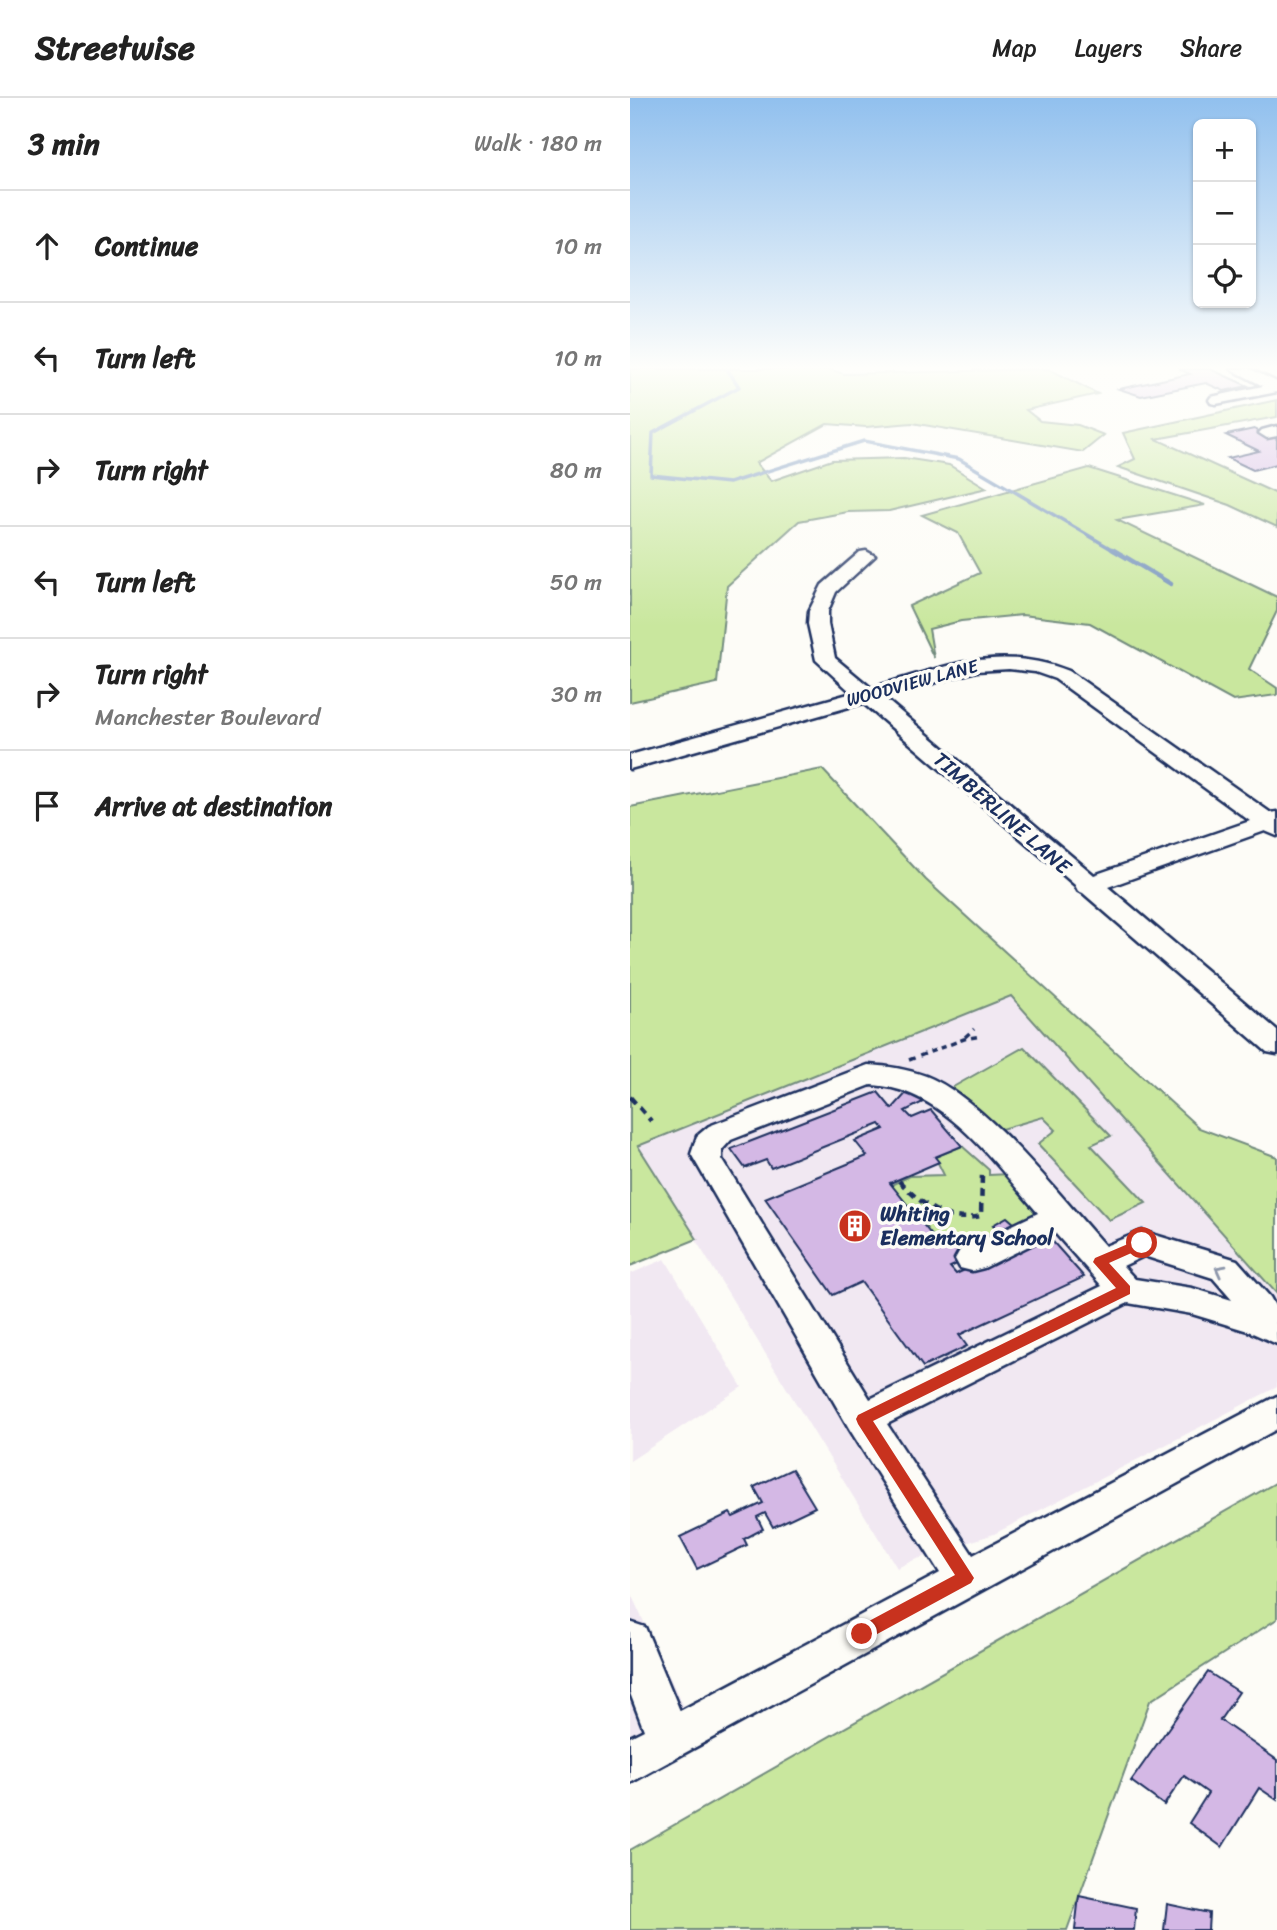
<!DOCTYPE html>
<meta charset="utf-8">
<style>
:root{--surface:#fff;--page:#f6f6f6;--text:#222;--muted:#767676;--line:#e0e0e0}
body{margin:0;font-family:Sriracha,sans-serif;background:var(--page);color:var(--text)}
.controls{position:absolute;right:21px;top:21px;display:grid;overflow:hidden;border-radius:10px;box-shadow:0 2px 5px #0004}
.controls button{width:63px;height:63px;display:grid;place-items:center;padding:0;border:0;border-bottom:2px solid var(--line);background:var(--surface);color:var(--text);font:35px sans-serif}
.stop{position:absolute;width:21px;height:21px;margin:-16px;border:5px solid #c8321e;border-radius:50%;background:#fff}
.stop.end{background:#c8321e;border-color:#fff;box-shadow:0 2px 7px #0008}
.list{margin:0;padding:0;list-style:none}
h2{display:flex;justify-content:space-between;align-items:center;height:91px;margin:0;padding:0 28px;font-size:30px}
h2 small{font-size:23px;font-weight:400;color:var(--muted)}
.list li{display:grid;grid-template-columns:46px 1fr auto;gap:21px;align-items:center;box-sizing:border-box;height:112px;padding:0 28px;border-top:2px solid var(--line)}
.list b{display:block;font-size:26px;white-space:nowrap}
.list p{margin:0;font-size:23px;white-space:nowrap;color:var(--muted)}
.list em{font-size:23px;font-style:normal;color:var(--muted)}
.icon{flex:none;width:38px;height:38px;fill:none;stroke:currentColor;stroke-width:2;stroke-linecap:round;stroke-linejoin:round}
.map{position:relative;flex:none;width:647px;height:1832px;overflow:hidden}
header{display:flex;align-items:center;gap:42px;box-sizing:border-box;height:98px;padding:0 35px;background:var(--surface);border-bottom:2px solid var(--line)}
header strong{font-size:33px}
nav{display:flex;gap:38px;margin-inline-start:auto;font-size:24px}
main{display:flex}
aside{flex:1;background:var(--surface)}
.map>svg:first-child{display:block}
.built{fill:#f1e8f2}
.green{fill:#c9e79e;stroke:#728b7e;stroke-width:2}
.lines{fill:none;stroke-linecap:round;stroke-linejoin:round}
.stream-far1{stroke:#7391ba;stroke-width:3.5}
.stream{stroke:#7391ba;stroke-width:4.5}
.building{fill:#d4b8e5;stroke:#1b2f5e;stroke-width:2}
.minor-casing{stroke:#1b2f5e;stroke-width:5}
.path-far1{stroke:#1b2f5e;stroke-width:3.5;stroke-dasharray:6 5;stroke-linecap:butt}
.path{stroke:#1b2f5e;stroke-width:4.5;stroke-dasharray:8 6;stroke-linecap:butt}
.minor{fill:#fdfcf7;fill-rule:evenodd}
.oneway{stroke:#8c96aa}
.route{fill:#c8321e}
.labels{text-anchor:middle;stroke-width:7;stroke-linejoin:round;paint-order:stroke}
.far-street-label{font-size:18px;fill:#1b2f5e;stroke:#fdfcf7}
.street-label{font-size:21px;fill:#1b2f5e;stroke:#fdfcf7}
.poi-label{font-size:21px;font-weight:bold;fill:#1b2f5e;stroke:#fdfcf7;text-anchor:start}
</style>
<header>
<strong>Streetwise</strong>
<nav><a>Map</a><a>Layers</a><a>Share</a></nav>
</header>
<main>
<aside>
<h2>3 min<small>Walk · 180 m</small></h2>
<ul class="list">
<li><svg class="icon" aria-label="ahead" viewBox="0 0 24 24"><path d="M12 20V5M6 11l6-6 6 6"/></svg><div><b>Continue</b></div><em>10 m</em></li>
<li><svg class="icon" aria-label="left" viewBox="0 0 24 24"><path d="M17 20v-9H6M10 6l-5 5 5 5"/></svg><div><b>Turn left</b></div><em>10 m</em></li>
<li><svg class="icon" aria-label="right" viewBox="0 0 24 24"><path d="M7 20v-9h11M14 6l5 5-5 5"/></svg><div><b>Turn right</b></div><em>80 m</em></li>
<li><svg class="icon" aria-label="left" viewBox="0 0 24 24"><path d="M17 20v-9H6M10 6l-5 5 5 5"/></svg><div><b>Turn left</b></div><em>50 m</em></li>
<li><svg class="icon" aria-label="right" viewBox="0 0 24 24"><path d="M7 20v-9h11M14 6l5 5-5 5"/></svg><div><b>Turn right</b><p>Manchester Boulevard</p></div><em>30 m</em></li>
<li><svg class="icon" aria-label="arrive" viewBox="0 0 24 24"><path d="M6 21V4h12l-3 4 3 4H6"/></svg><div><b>Arrive at destination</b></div></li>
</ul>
</aside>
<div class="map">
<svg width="647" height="1832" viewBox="0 0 647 1832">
<rect width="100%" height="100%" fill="#fdfcf7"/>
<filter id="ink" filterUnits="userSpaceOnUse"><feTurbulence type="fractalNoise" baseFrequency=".0143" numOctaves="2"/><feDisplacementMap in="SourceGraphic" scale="14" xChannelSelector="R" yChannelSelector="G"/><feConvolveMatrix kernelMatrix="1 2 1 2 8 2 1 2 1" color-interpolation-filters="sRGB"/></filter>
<g filter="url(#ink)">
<!-- built -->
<g class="built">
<polygon points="381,898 647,1196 647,1289 364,1436 284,1462 267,1470 0,1035"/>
<polygon points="35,1161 112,1289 0,1363 0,1176"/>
<polygon points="0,1494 54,1610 0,1640"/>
</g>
<!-- green -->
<g class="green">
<polygon points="0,271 199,271 214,276 419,271 468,296 396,312 410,323 448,327 474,337 453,354 282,325 236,329 197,326 126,365 141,383 202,362 274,360 319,367 357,390 259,413 218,414 169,423 97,488 87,585 0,604"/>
<polygon points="647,302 647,319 526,341 647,396 647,429 600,407 488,369 505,361 493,335"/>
<polygon points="459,370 575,407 487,422 647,499 647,513 619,571 647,590 647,597 603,603 460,525 392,517 331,523 299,531 304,560 279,508 350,475 328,435 292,417"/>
<polygon points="192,671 296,782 569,1030 647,1059 647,1196 381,898 8,1048 67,1141 0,1168 0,709"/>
<polygon points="394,949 481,1038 461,1047 516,1105 479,1122 408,1046 426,1032 413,1019 368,1032 316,993"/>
<polygon points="332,1048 359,1072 359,1077 380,1076 423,1111 328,1153 321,1144 311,1149 261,1087 280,1078 314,1077 305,1059"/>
<polygon points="647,1384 647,1521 520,1603 437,1832 0,1832 0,1752"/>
</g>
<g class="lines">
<!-- stream-far1 -->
<polyline class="stream-far1" points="97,271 109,289 23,335 21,377 99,385 234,343 329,361 485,453"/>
<!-- stream -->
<polyline class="stream" points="482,451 541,486"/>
</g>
<!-- building -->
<g class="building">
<polygon points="549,271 580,271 618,288 594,293 576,285 511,298 489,291 560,276"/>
<polygon points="624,331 647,341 647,366 623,372 598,360 629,353 596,337"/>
<polygon points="279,992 297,1002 275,1013 282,1020 301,1012 332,1048 305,1059 309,1064 260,1085 311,1149 321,1144 336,1162 320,1169 326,1176 416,1136 454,1179 329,1237 337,1248 293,1269 231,1184 203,1197 135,1100 237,1058 225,1043 254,1031 250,1026 141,1070 136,1062 115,1070 101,1051 248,994 262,1011"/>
<polygon points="377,1119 385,1126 370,1133 363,1127"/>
<polygon points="162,1371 185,1409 143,1429 135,1415 127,1419 133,1431 114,1441 117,1447 67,1471 50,1439 100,1415 103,1419 133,1405 124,1389"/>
<polygon points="578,1574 609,1594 590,1622 647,1662 647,1702 629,1690 592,1749 559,1725 578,1695 554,1678 534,1707 501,1683"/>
<polygon points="449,1798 506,1810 504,1832 445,1832"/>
<polygon points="537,1806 579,1815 578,1832 534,1832"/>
</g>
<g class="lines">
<defs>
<g id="minor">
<polygon points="601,271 620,271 647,284 647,294 586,306 581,305 579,302 581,299 633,288"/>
<polygon points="647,328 647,338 637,340 629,335 632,332"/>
<path d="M 236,453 L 245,458 L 206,494 L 198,513 L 198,526 L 205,560 L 241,590 C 310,570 368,545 439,573 L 641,715 L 647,714 L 647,738 L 635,733 L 478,789 L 647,932 L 647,956 L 637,954 L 453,795 L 448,793 L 445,787 L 233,605 L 0,671 L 0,657 L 222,595 L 186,562 L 178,526 L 179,513 L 192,487 L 230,454 ZM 379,571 L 405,574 L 425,581 L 620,723 L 464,777 L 253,599 L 346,573 Z"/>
<path d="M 238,967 C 258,968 277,971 296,978 C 355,1001 431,1099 475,1148 L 512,1133 L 607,1162 L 640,1199 L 645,1208 L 647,1246 L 618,1233 L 562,1216 L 498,1205 L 257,1326 L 343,1457 L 647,1298 L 647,1331 L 0,1685 L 0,1639 L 14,1632 L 0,1595 L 0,1524 L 15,1529 L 50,1613 L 310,1475 L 220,1332 L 61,1056 L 67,1038 L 79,1028 ZM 241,987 C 314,990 364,1065 408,1115 L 330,1152 L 325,1161 L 330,1170 L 342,1173 L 354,1170 L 425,1135 L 472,1188 L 240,1301 L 92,1061 L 92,1052 L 101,1042 ZM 514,1158 L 583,1180 L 602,1202 L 562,1190 L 505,1181 L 493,1168 Z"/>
</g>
</defs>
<!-- minor casing -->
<use href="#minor" class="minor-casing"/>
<!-- path-far1 -->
<g class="path-far1">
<polyline points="335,939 344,931"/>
<polyline points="279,962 334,941 351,938"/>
</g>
<!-- path -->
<g class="path">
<polyline points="0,999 21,1023"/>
<path d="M 269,1083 C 292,1107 317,1126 351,1118 L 352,1077"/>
</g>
<!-- minor -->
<use href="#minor" class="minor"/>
</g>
<!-- one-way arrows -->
<defs><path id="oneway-chevron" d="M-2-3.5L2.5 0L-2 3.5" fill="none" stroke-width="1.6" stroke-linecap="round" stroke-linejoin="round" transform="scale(1.75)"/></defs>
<use class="oneway" href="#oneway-chevron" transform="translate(590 1172) rotate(-152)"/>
</g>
<!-- sky -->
<linearGradient id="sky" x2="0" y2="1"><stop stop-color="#91c0ee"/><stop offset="0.51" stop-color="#fefefb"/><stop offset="1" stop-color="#fefefb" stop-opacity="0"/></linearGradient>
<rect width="647" height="528" fill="url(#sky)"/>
<!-- route -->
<polygon class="route" points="512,1140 519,1145 517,1148 479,1165 500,1188 500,1196 243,1323 344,1480 341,1485 238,1541 232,1543 226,1541 224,1536 226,1530 325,1477 228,1326 226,1321 228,1317 486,1190 463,1164 465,1160"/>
<!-- icons -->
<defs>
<symbol id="building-disc" viewBox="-11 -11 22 22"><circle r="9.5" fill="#c8321e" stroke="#fdfcf7"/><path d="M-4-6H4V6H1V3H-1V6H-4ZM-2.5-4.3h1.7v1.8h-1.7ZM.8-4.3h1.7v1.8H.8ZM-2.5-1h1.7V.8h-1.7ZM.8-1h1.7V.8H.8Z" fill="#fff"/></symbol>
</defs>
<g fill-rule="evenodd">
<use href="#building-disc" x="206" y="1109" width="38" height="38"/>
</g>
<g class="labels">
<!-- far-street labels -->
<g class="far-street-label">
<text transform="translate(282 585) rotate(-15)" y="6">WOODVIEW LANE</text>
</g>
<!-- street labels -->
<g class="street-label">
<text transform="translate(372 715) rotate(41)" y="7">TIMBERLINE LANE</text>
</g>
<!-- poi labels -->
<g class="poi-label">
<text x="250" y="1123">Whiting<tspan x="250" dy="24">Elementary School</tspan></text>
</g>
</g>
</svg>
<div class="controls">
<button>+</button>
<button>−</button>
<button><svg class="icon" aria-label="locate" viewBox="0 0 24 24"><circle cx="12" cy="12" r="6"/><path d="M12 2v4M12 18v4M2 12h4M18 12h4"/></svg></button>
</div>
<div class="stop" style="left:512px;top:1145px"></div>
<div class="stop end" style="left:232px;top:1536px"></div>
</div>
</main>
